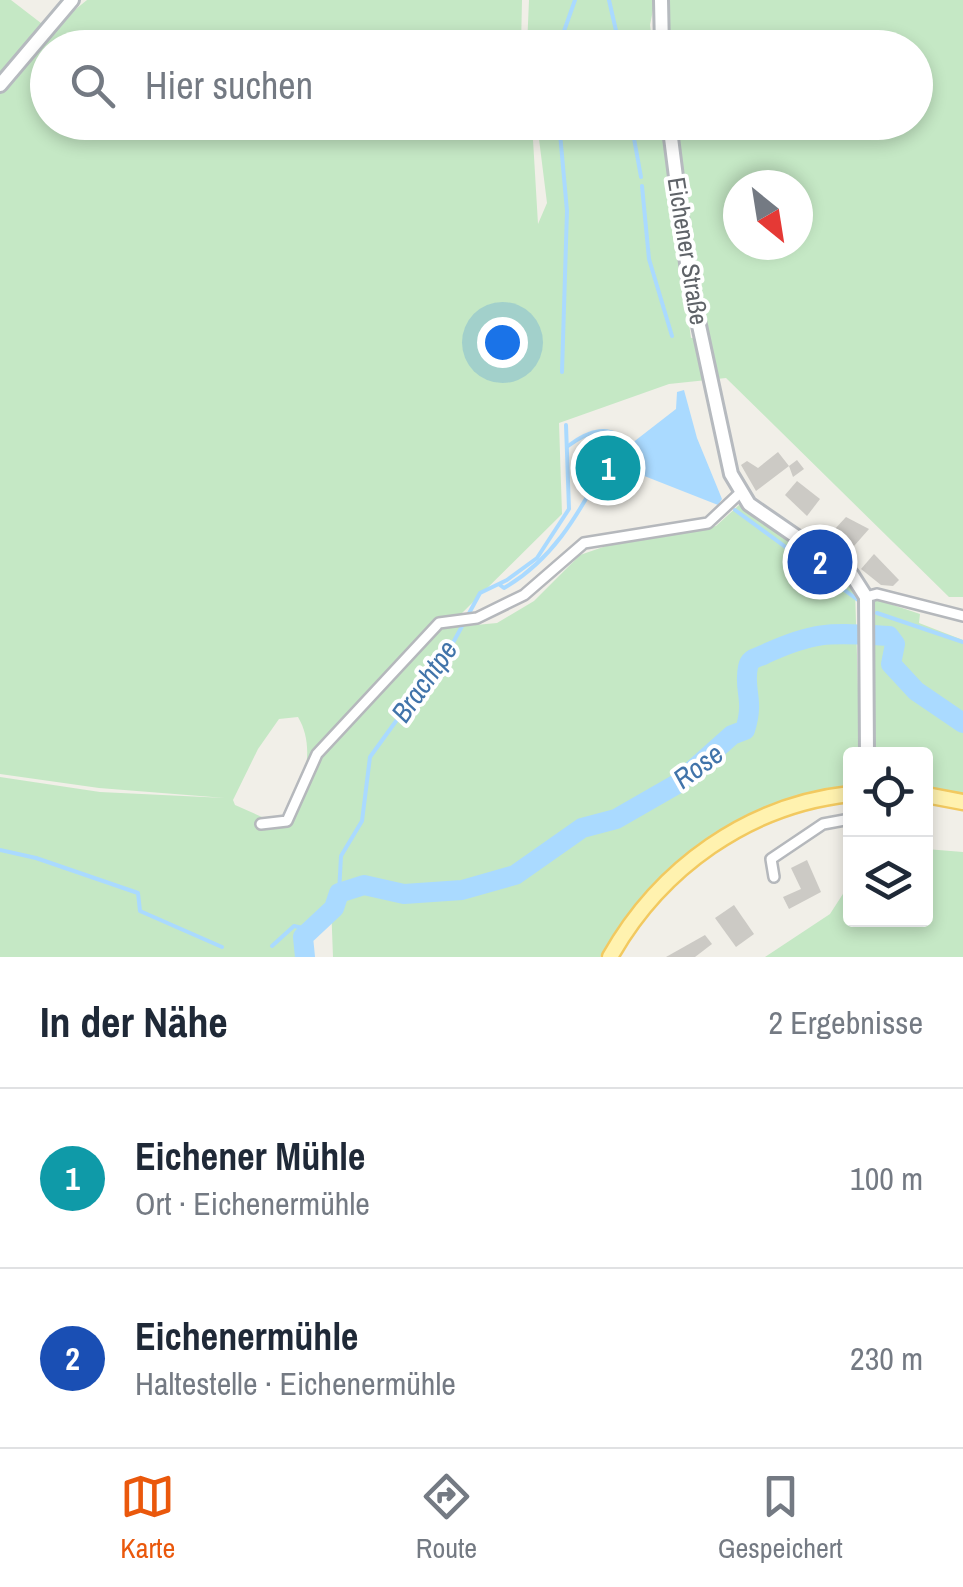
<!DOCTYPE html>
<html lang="de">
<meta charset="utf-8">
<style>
:root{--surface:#fff;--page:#f2f2f3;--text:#1f2937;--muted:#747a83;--line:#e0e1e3;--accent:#ea580c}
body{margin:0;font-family:"Archivo Narrow",sans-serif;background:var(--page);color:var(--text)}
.controls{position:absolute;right:30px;bottom:30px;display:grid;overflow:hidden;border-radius:10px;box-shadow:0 5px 15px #0003}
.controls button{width:90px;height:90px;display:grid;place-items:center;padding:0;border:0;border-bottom:2px solid var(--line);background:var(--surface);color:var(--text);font:50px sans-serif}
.compass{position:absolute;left:723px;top:170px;width:90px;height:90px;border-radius:50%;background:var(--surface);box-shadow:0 5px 15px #0003;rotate:150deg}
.you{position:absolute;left:502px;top:342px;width:35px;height:35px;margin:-25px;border:8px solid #fff;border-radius:50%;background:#1a73e8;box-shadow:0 0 0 15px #1a73e833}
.badge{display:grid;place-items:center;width:65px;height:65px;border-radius:50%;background:var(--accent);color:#fff;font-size:32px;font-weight:700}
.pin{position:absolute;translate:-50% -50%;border:5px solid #fff;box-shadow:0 2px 10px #0006}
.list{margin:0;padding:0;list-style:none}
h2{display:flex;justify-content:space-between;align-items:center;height:130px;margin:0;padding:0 40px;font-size:42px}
h2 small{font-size:32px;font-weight:400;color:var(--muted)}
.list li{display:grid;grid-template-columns:65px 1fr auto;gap:30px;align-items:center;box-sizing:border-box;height:180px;padding:0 40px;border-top:2px solid var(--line)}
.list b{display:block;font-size:38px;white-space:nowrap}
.list p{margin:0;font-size:32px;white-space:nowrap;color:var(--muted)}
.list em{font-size:32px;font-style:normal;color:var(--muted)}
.icon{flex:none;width:55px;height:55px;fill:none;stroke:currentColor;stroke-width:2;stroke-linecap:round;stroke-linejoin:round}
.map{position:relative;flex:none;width:963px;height:957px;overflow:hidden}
.search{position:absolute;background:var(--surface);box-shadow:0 5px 15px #0003;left:30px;right:30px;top:30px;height:110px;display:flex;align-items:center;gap:25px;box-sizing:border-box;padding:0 35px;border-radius:55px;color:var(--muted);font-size:38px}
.sheet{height:490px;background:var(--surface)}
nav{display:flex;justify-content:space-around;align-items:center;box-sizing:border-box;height:140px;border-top:2px solid var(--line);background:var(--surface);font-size:28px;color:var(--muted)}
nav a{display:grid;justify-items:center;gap:5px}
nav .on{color:var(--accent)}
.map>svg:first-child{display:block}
.green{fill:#c5e8c5;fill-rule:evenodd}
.water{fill:#aadaff}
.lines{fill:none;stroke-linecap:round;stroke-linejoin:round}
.stream{stroke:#aadaff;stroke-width:4}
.river{stroke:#aadaff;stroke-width:20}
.building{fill:#cccac5}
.street-casing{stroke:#b5b8bc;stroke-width:14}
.secondary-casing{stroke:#b6babf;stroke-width:18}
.primary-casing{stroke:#f2c960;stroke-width:19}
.street{stroke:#fff;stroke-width:9}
.secondary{stroke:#fff;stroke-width:12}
.primary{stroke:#fff2af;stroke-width:14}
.labels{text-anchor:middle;stroke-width:8;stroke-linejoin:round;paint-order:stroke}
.street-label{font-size:25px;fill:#5f6368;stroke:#fff}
.water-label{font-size:28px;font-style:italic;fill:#4174aa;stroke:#fff}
</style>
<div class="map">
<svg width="963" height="957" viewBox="0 0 963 957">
<rect width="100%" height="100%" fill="#f1efe8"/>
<!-- green -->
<g class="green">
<path d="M 0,0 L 11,0 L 50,30 L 87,0 L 522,0 L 521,47 L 48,48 L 48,122 L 532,123 L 538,224 L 547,203 L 537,123 L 661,123 L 691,338 L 700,337 L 671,123 L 916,122 L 916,48 L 665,47 L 665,0 L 963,0 L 963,597 L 949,597 L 726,378 L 669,384 L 559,423 L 562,514 L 460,615 L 454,627 L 497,623 L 534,601 L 580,555 L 635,536 L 716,526 L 739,505 L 855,590 L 860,754 L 850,754 L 850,787 C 746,800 654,868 600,957 L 333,957 L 331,904 L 302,935 L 312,957 L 0,957 L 0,777 L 100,792 L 225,798 L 99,788 L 0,774 ZM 738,185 L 798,185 L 798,245 L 738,245 ZM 298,717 C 317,749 304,791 283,820 L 271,821 L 235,805 L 233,800 L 258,749 L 279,719 Z"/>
<polygon points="529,0 655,0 650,25 653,47 527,47"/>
<polygon points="878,600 920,614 919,623 963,640 963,796 926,788 926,754 872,754 871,603"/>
<polygon points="926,849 963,852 963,957 765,957 830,914 850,883 850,919 926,919"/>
</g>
<!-- water -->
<polygon class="water" points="684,390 697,438 722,499 718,505 624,468 618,454 676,409 677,392"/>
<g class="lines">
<!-- stream -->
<g class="stream">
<polyline points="609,0 620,48"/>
<polyline points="558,48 575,0"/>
<polyline points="559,122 567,211 562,372"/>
<polyline points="631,122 641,177"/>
<polyline points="642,186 649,259 672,336"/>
<path d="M 568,446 C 588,431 611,422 628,445"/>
<polyline points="735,510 858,600"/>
<path d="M 500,585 L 504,588 C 551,561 577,517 602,470"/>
<polyline points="877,613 963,642"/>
<polyline points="0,850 36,858 138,893 140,911 222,947"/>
<polyline points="339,893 341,856 362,821 370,757 454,641 480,593 507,580 537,558 569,509 566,425"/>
<polyline points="272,946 294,926 311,930"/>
</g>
<!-- river -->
<path class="river" d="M 305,957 L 303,937 L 334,908 L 339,893 L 364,885 L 404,894 L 462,890 L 515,875 L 582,828 L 616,819 L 677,784 L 732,735 L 745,730 C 755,699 743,690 748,667 C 750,657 758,658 765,654 C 817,630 832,633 889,636 L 895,644 L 891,664 L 916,691 L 963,723"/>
</g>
<!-- building -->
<g class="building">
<polygon points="605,446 624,490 612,495 593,451"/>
<polygon points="778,452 789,466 797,460 804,469 793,477 789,466 756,491 741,465 747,461 758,468"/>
<polygon points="797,481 820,499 807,516 785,495"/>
<polygon points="846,517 869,529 854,546 834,530"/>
<polygon points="874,554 899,580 893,586 881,585 861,569"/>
<polygon points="807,860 821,892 789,909 783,897 801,889 791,868"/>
<polygon points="734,905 754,934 736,947 715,918"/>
<polygon points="705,935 712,944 695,957 666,957"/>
</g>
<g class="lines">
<defs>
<g id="street">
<polyline points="866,597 877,594 963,616"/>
<polyline points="261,824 287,821 317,754 439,623 477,618 524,595 584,543 708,523 740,493"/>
<polyline points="774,877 771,859 823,824 850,819"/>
</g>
<g id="secondary">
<polyline points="661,0 662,48"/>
<polyline points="0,85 72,0"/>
<polyline points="669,122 689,279 731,474 749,504 852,575 866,597 867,754"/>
</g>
<g id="primary">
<polyline points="926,795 963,802"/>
<path d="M 610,957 C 660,868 748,805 850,794"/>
</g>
</defs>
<!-- street casing -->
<use href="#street" class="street-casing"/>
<!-- secondary casing -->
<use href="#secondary" class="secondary-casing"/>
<!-- primary casing -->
<use href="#primary" class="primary-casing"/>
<!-- street -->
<use href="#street" class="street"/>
<!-- secondary -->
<use href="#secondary" class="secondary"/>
<!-- primary -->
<use href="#primary" class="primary"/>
</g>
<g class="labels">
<!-- street labels -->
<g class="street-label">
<text transform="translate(688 251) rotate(81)" y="9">Eichener Straße</text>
</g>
<!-- water labels -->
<g class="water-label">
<text transform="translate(424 681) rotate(-55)" y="10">Brachtpe</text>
<text transform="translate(698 766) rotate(-37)" y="10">Rose</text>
</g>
</g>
</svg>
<div class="controls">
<button><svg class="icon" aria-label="locate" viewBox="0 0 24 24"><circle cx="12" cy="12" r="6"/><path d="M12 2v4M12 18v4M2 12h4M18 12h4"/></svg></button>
<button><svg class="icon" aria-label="layers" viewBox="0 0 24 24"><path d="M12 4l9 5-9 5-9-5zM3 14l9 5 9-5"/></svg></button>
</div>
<svg class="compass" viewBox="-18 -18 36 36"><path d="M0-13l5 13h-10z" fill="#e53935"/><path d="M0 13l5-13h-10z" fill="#747a83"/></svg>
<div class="you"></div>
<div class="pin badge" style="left:608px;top:468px;background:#0f9aa8">1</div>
<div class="pin badge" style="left:820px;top:562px;background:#1a4fb4">2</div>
<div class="search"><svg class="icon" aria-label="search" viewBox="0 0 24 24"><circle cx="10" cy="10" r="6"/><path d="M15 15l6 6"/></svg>Hier suchen</div>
</div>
<section class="sheet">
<h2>In der Nähe<small>2 Ergebnisse</small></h2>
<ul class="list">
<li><span class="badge" style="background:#0f9aa8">1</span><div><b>Eichener Mühle</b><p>Ort · Eichenermühle</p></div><em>100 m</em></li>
<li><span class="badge" style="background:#1a4fb4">2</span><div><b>Eichenermühle</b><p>Haltestelle · Eichenermühle</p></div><em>230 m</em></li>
</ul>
</section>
<nav>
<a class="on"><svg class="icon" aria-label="map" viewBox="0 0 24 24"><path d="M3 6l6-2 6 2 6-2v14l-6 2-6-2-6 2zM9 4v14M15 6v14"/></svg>Karte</a>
<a><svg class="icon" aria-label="directions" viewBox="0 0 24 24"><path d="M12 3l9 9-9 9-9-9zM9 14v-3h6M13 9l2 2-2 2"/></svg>Route</a>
<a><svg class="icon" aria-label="saved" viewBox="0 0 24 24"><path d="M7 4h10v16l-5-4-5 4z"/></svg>Gespeichert</a>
</nav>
